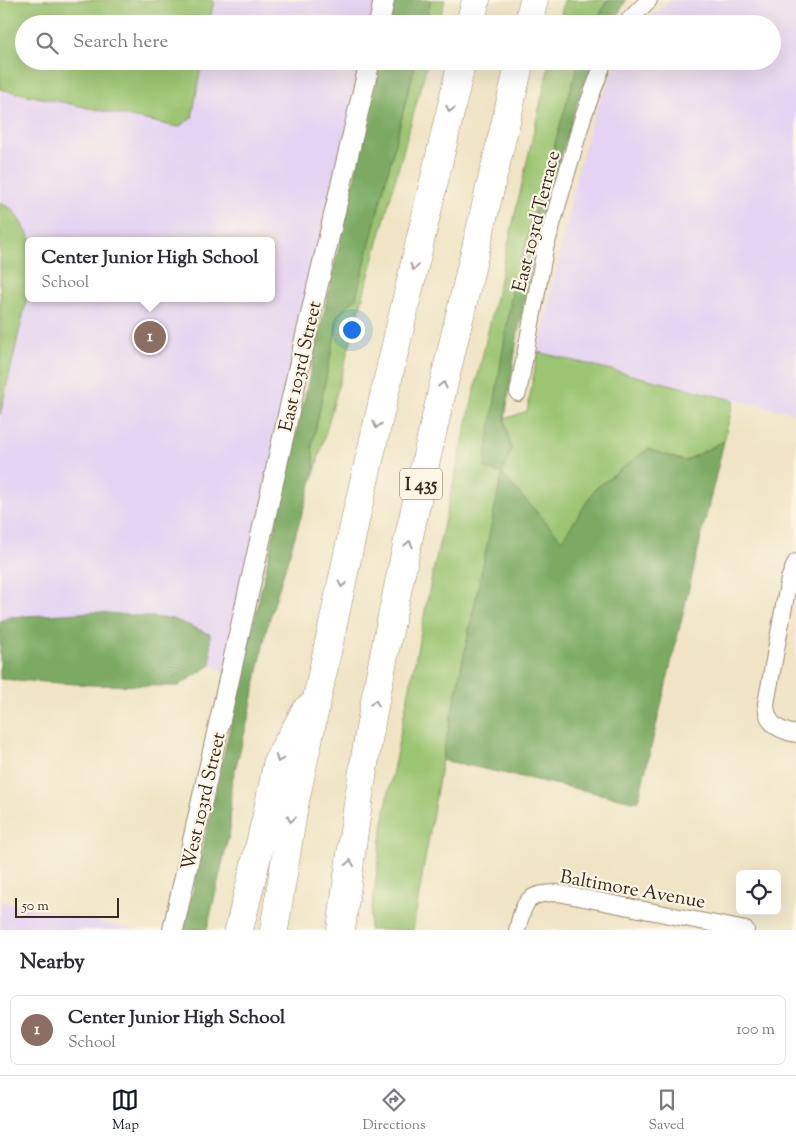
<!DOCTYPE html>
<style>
:root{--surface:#fff;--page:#f2f2f3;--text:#2b2b33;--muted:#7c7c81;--line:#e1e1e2;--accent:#111827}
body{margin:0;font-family:"Sorts Mill Goudy",serif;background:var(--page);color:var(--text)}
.controls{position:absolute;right:15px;bottom:15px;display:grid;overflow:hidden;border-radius:8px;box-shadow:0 5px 20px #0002}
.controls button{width:45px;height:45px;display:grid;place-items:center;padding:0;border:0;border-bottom:1px solid var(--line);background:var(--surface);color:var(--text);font:25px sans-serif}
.scale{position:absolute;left:15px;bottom:12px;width:104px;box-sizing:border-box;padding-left:5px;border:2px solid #3b2a1e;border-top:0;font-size:14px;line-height:18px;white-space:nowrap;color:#3b2a1e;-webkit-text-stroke:4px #fcf5e5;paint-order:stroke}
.you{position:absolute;left:351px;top:329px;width:18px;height:18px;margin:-12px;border:4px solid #fff;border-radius:50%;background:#1a73e8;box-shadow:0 0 0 8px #1a73e833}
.badge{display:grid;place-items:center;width:32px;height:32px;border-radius:50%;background:var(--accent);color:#fff;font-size:16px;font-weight:700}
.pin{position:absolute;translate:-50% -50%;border:2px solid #fff;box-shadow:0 1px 5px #0006}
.popup{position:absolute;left:25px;top:237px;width:250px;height:65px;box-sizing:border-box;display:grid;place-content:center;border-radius:8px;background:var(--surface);filter:drop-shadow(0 1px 4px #0005);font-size:16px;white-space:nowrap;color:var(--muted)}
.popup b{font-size:19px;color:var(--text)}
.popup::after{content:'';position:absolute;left:50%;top:100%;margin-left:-10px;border:10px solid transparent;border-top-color:var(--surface)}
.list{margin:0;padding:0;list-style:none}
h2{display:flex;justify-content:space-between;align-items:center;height:65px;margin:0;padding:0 20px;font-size:21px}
h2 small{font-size:16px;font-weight:400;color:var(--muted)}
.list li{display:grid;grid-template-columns:32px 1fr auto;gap:15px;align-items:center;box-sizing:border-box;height:70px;margin:0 10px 10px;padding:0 10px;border:1px solid var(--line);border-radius:8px}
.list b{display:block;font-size:19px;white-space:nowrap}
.list p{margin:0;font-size:16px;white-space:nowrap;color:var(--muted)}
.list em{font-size:16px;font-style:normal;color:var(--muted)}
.icon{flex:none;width:28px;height:28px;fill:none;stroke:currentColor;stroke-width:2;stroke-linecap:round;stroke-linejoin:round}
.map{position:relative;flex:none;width:796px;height:930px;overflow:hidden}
.search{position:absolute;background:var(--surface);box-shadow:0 5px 20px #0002;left:15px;right:15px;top:15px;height:55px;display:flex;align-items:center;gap:12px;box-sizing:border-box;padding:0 18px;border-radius:28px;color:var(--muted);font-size:19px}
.sheet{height:145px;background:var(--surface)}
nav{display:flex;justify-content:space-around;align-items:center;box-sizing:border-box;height:70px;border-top:1px solid var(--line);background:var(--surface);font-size:14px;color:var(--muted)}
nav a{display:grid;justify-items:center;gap:2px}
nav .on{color:var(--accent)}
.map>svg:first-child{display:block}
.built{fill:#e4d3f2;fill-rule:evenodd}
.green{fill:#9bc572;stroke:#6b7848}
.forest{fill:#7caa64;stroke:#5c6a41}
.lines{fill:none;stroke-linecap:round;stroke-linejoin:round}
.minor-casing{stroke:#968772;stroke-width:18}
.tertiary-casing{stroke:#968772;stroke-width:22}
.motorway-casing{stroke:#968772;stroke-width:29}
.minor{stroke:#fff;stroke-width:16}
.tertiary{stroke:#fff;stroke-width:20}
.motorway{stroke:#fff;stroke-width:28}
.oneway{stroke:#a79f9a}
.labels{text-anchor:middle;stroke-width:4.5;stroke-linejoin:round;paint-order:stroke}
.shield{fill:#fcf5e5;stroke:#75675a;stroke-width:1}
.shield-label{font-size:18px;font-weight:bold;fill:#3b2a1e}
.street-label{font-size:19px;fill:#3b2a1e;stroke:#fcf5e5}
</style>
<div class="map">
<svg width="796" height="930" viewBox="0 0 796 930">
<rect width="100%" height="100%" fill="#fcf5e5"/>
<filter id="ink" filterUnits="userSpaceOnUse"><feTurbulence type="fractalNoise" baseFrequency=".02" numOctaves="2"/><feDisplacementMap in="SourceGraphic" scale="10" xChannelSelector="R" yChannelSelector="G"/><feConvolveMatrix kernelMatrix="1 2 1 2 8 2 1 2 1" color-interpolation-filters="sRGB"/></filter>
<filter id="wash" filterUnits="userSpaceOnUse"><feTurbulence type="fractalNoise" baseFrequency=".0096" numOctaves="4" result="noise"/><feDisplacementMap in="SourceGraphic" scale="20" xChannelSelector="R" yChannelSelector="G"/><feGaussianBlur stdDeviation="1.12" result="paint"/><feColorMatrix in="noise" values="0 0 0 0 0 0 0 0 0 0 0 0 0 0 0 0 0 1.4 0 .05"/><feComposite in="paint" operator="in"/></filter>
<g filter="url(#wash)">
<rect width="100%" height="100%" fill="#f0e4c5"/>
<!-- built -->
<g class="built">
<path d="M 0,0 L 378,0 L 373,24 L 24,24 L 24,61 L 364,61 L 224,672 L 211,665 L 210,634 L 96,612 L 10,617 L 0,621 ZM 29,241 L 271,241 L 271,298 L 29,298 Z"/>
<polygon points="673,0 796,0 796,413 734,400 538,352 576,179 590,126 617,61 772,61 772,24 641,24"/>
<polygon points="0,901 137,930 0,930"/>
</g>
<!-- green -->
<g class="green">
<polygon points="0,0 214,0 209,24 24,24 24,61 202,61 192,118 178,127 0,89"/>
<polygon points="431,0 445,0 438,24 425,24"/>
<polygon points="564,0 607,0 596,24 559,24"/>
<polygon points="416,61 428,61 315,471 312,447 339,314 356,298"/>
<polygon points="550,61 579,61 513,287 485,468 511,449 505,419 527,411 538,352 734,400 724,441 685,461 596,488 562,541 502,474 442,760 413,930 369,930 385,810 432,576"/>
<polygon points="0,203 12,209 30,237 31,241 29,241 29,289 0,415"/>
</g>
<!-- forest -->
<g class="forest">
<polygon points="395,0 431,0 425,24 390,24"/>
<polygon points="607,0 626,0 613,24 596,24"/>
<polygon points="381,61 416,61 356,298 339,315 312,446 315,471 267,627 249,716 231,785 230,830 207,930 184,930"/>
<polygon points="579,61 595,61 582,87 544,212 518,332 505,419 511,449 502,474 562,540 596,488 648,449 685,461 724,441 638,802 442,760 502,474 484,468 513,287"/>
<polygon points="96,612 173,619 210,634 211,665 178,686 91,685 0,679 0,621 10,617"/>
</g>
</g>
<g filter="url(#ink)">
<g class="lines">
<defs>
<g id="minor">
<polyline points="625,24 649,0"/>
<polyline points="518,393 545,249 583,117 604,61"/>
<path d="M 796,562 L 789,579 L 766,704 C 767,724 777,730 796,734"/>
<path d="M 517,930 C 524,902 526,893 558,893 L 746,930"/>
</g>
<g id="tertiary">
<polyline points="379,24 384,0"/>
<polyline points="173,930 304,344 370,61"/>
</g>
<g id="motorway">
<polyline points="470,24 476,0"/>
<polyline points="528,24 534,0"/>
<polyline points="239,930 266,819 278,760 307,709"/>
<polyline points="274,930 294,806 357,512 462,61"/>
<path d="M 341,930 C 351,852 361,774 376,696 C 417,483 471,273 520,61"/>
</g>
</defs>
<!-- minor casing -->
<use href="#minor" class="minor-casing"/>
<!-- tertiary casing -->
<use href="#tertiary" class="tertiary-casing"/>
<!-- motorway casing -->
<use href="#motorway" class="motorway-casing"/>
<!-- minor -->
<use href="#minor" class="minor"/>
<!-- tertiary -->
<use href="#tertiary" class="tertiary"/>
<!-- motorway -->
<use href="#motorway" class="motorway"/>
</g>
<!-- one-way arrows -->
<defs><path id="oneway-chevron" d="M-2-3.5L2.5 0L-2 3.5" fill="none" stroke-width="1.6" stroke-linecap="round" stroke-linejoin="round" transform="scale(1.25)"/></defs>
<g class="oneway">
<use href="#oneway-chevron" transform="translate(450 109) rotate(103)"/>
<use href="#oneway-chevron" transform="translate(414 267) rotate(103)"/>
<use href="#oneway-chevron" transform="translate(443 385) rotate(-77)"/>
<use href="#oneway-chevron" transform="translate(377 425) rotate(103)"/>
<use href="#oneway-chevron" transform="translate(409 544) rotate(-78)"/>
<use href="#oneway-chevron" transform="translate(342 584) rotate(102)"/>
<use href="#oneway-chevron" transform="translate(375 703) rotate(-80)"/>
<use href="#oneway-chevron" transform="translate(279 759) rotate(112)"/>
<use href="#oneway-chevron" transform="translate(291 819) rotate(100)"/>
<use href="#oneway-chevron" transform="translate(350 863) rotate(-82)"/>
</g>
</g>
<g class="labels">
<!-- shield labels -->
<rect class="shield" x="400" y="468.5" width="42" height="31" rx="4"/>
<g class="shield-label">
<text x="421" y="490">I 435</text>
</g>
<!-- street labels -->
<g class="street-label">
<text transform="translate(535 221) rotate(-76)" y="7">East 103rd Terrace</text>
<text transform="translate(299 366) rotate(-77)" y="7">East 103rd Street</text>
<text transform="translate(202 801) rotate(-77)" y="7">West 103rd Street</text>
<text transform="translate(633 888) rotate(10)" y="7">Baltimore Avenue</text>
</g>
</g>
</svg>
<div class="controls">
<button><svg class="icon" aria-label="locate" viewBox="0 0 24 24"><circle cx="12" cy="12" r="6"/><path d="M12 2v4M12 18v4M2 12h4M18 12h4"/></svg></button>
</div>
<div class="scale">50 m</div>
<div class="you"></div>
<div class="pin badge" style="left:150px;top:337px;background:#8d6e63">1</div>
<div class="popup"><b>Center Junior High School</b>School</div>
<div class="search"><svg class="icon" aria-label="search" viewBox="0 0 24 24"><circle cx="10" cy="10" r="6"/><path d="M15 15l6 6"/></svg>Search here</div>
</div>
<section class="sheet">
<h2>Nearby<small></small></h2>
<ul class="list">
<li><span class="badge" style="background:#8d6e63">1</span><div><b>Center Junior High School</b><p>School</p></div><em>100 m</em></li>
</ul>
</section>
<nav>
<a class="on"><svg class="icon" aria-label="map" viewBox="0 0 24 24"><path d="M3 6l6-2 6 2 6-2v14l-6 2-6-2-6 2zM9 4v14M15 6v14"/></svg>Map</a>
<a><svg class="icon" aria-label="directions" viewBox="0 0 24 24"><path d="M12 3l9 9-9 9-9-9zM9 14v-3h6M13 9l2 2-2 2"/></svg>Directions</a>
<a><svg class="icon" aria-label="saved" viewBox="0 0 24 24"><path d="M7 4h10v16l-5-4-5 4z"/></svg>Saved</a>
</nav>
